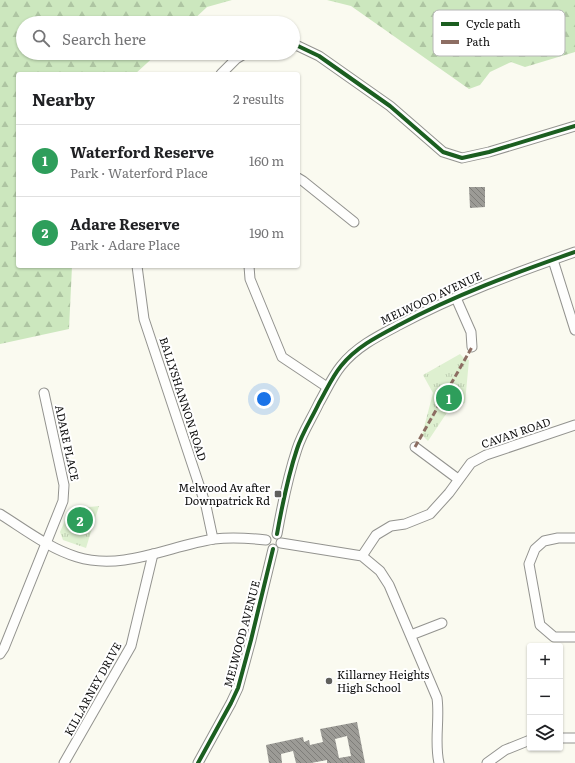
<!DOCTYPE html>
<meta charset="utf-8">
<style>
:root{--surface:#fff;--page:#f6f6f6;--text:#202124;--muted:#757577;--line:#e0e0e0;--accent:#1a73e8}
body{margin:0;font-family:Literata,serif;background:var(--page);color:var(--text)}
.controls{position:absolute;right:12px;bottom:12px;display:grid;overflow:hidden;border-radius:4px;box-shadow:0 1px 3px #0004}
.controls button{width:36px;height:36px;display:grid;place-items:center;padding:0;border:0;border-bottom:1px solid var(--line);background:var(--surface);color:var(--text);font:20px sans-serif}
.you{position:absolute;left:264px;top:399px;width:14px;height:14px;margin:-10px;border:3px solid #fff;border-radius:50%;background:#1a73e8;box-shadow:0 0 0 6px #1a73e833}
.badge{display:grid;place-items:center;width:26px;height:26px;border-radius:50%;background:var(--accent);color:#fff;font-size:13px;font-weight:700}
.pin{position:absolute;translate:-50% -50%;border:2px solid #fff;box-shadow:0 1px 4px #0006}
.list{margin:0;padding:0;list-style:none}
h2{display:flex;justify-content:space-between;align-items:center;height:52px;margin:0;padding:0 16px;font-size:17px}
h2 small{font-size:13px;font-weight:400;color:var(--muted)}
.list li{display:grid;grid-template-columns:26px 1fr auto;gap:12px;align-items:center;box-sizing:border-box;height:72px;padding:0 16px;border-top:1px solid var(--line)}
.list b{display:block;font-size:15px;white-space:nowrap}
.list p{margin:0;font-size:13px;white-space:nowrap;color:var(--muted)}
.list em{font-size:13px;font-style:normal;color:var(--muted)}
.icon{flex:none;width:22px;height:22px;fill:none;stroke:currentColor;stroke-width:2;stroke-linecap:round;stroke-linejoin:round}
.map{position:relative;flex:none;width:575px;height:763px;overflow:hidden}
.search{position:absolute;background:var(--surface);box-shadow:0 1px 3px #0004;left:16px;top:16px;width:284px;height:44px;display:flex;align-items:center;gap:10px;box-sizing:border-box;padding:0 14px;border-radius:22px;color:var(--muted);font-size:15px}
.panel{position:absolute;background:var(--surface);box-shadow:0 1px 3px #0004;left:16px;top:72px;width:284px;height:196px;border-radius:4px}
.map>svg:first-child{display:block}
.forest{fill:url(#forest-firs)}
.park{fill:url(#park-tufts)}
.building{fill:url(#building-back-hatch);fill-rule:evenodd}
.lines{fill:none;stroke-linecap:round;stroke-linejoin:round}
.minor-casing{stroke:#93938f;stroke-width:11}
.minor{stroke:#fefefd;stroke-width:9}
.quiet{stroke:#8d6e63;stroke-width:3;stroke-dasharray:6 3;stroke-linecap:butt}
.cycleway-casing{stroke:#fff;stroke-width:6}
.cycleway{stroke:#1b5e20;stroke-width:4}
.poi-dot{fill:#5f5f5c;stroke:#fff;stroke-width:1.5}
.labels{text-anchor:middle;stroke-width:4;stroke-linejoin:round;paint-order:stroke}
.street-label{font-size:11px;fill:#0c0c0c;stroke:#fff}
.poi-label{font-size:11px;fill:#0c0c0c;stroke:#fff;text-anchor:end}
.key{fill:#fff;stroke:#b6b6b6;stroke-width:1}
.key-label{font-size:11px;fill:#0c0c0c}
</style>
<div class="map">
<svg width="575" height="763" viewBox="0 0 575 763">
<defs>
<pattern id="forest-firs" width="22" height="20" patternUnits="userSpaceOnUse"><rect width="22" height="20" fill="#cce7be"/><path d="M5 1l3.5 6h-7zM16 11l3.5 6h-7z" fill="#aec5a2"/></pattern>
<pattern id="park-tufts" width="24" height="20" patternUnits="userSpaceOnUse"><rect width="24" height="20" fill="#def0d0"/><path d="M3 7l-1-3M5 7V3M7 7l1-3M15 17l-1-3M17 17v-4M19 17l1-3" fill="none" stroke="#bdcdb1"/></pattern>
<pattern id="building-back-hatch" width="6" height="6" patternUnits="userSpaceOnUse"><rect width="6" height="6" fill="#9c9b96"/><path d="M-1 5l2 2M0 0l6 6M5-1l2 2" fill="none" stroke="#7e7d79"/></pattern>
</defs>
<rect width="100%" height="100%" fill="#fafaf0"/>
<!-- forest -->
<g class="forest">
<polygon points="0,0 232,0 207,7 190,23 23,23 23,53 158,53 135,74 18,74 18,266 72,266 69,329 0,344"/>
<polygon points="327,0 575,0 575,52 525,67 511,62 490,72 480,85 469,89 351,6"/>
</g>
<!-- park -->
<g class="park">
<polygon points="460,354 465,359 469,360 465,403 450,408 428,441 422,435 433,393 423,375"/>
<polygon points="99,506 86,548 63,540 60,532 70,509"/>
</g>
<!-- building -->
<g class="building">
<polygon points="469,187 485,187 485,207 470,208"/>
<path d="M 357,722 L 365,763 L 327,763 L 327,760 L 311,763 L 296,763 L 293,751 L 281,754 L 282,763 L 269,763 L 266,745 L 303,737 L 304,742 L 309,740 L 310,745 L 323,742 L 320,729 ZM 347,736 L 351,756 L 339,758 L 335,739 Z"/>
</g>
<g class="lines">
<defs>
<g id="minor">
<polyline points="293,45 298,46 319,56 390,106 443,152 462,158 489,152 575,126"/>
<polyline points="221,74 236,59 246,53"/>
<polyline points="298,178 303,181 354,222"/>
<polyline points="553,260 575,330"/>
<polyline points="137,266 144,319 206,506 213,539"/>
<polyline points="249,266 250,279 282,357 327,387"/>
<polyline points="456,298 471,332 472,347"/>
<polyline points="415,447 458,479"/>
<path d="M 0,514 C 24,529 50,549 77,557 C 123,571 169,546 214,539 C 232,537 248,538 266,540"/>
<path d="M 277,534 C 282,506 288,476 297,449 C 302,433 312,418 319,403 C 326,391 332,377 341,366 C 356,347 378,336 399,325 C 455,295 515,273 575,252"/>
<polyline points="575,538 558,538 544,541 535,549 529,564 540,625 554,637 575,637"/>
<path d="M 281,543 L 362,556 L 380,571 L 389,585 L 437,698 C 440,719 434,742 439,763"/>
<polyline points="362,556 376,535 391,526 405,524 430,514 449,493 471,463 486,455 575,425"/>
<polyline points="411,635 442,623"/>
<polyline points="0,654 4,648 63,501 64,485 44,393"/>
<polyline points="560,738 575,738"/>
<polyline points="64,763 131,646 153,554"/>
<polyline points="198,763 231,703 238,688 251,640 273,549"/>
<polyline points="487,763 505,750 530,740"/>
</g>
</defs>
<!-- minor casing -->
<use href="#minor" class="minor-casing"/>
<!-- minor -->
<use href="#minor" class="minor"/>
<!-- quiet -->
<polyline class="quiet" points="415,447 472,347"/>
<defs>
<g id="cycleway">
<polyline points="293,45 298,46 319,56 390,106 443,152 462,158 489,152 575,126"/>
<path d="M 277,534 C 282,506 288,476 297,449 C 302,433 312,418 319,403 C 326,391 332,377 341,366 C 356,347 378,336 399,325 C 455,295 515,273 575,252"/>
<polyline points="198,763 231,703 238,688 251,640 273,549"/>
</g>
</defs>
<!-- cycleway casing -->
<use href="#cycleway" class="cycleway-casing"/>
<!-- cycleway -->
<use href="#cycleway" class="cycleway"/>
</g>
<!-- markers -->
<g class="poi-dot">
<rect x="274" y="490" width="8" height="8" rx="2"/>
<circle cx="329" cy="681" r="4"/>
</g>
<g class="labels">
<!-- street labels -->
<g class="street-label">
<text transform="translate(431 298) rotate(-25)" y="4">MELWOOD AVENUE</text>
<text transform="translate(183 399) rotate(72)" y="4">BALLYSHANNON ROAD</text>
<text transform="translate(516 433) rotate(-19)" y="4">CAVAN ROAD</text>
<text transform="translate(67 443) rotate(78)" y="4">ADARE PLACE</text>
<text transform="translate(242 634) rotate(-75)" y="4">MELWOOD AVENUE</text>
<text transform="translate(93 689) rotate(-61)" y="4">KILLARNEY DRIVE</text>
</g>
<!-- poi labels -->
<g class="poi-label">
<text x="270" y="492">Melwood Av after<tspan x="270" dy="13">Downpatrick Rd</tspan></text>
<text x="337" y="679" text-anchor="start">Killarney Heights<tspan x="337" dy="13">High School</tspan></text>
</g>
</g>
<!-- legend -->
<rect x="433" y="10" width="132" height="46" rx="6" class="key"/>
<rect x="441" y="22" width="18" height="4" fill="#1b5e20"/>
<rect x="441" y="40" width="18" height="4" fill="#8d6e63"/>
<g class="key-label">
<text x="466" y="28">Cycle path</text>
<text x="466" y="46">Path</text>
</g>
</svg>
<div class="controls">
<button>+</button>
<button>−</button>
<button><svg class="icon" aria-label="layers" viewBox="0 0 24 24"><path d="M12 4l9 5-9 5-9-5zM3 14l9 5 9-5"/></svg></button>
</div>
<div class="you"></div>
<div class="pin badge" style="left:449px;top:398px;background:#2e9e5b">1</div>
<div class="pin badge" style="left:80px;top:520px;background:#2e9e5b">2</div>
<div class="search"><svg class="icon" aria-label="search" viewBox="0 0 24 24"><circle cx="10" cy="10" r="6"/><path d="M15 15l6 6"/></svg>Search here</div>
<section class="panel">
<h2>Nearby<small>2 results</small></h2>
<ul class="list">
<li><span class="badge" style="background:#2e9e5b">1</span><div><b>Waterford Reserve</b><p>Park · Waterford Place</p></div><em>160 m</em></li>
<li><span class="badge" style="background:#2e9e5b">2</span><div><b>Adare Reserve</b><p>Park · Adare Place</p></div><em>190 m</em></li>
</ul>
</section>
</div>
